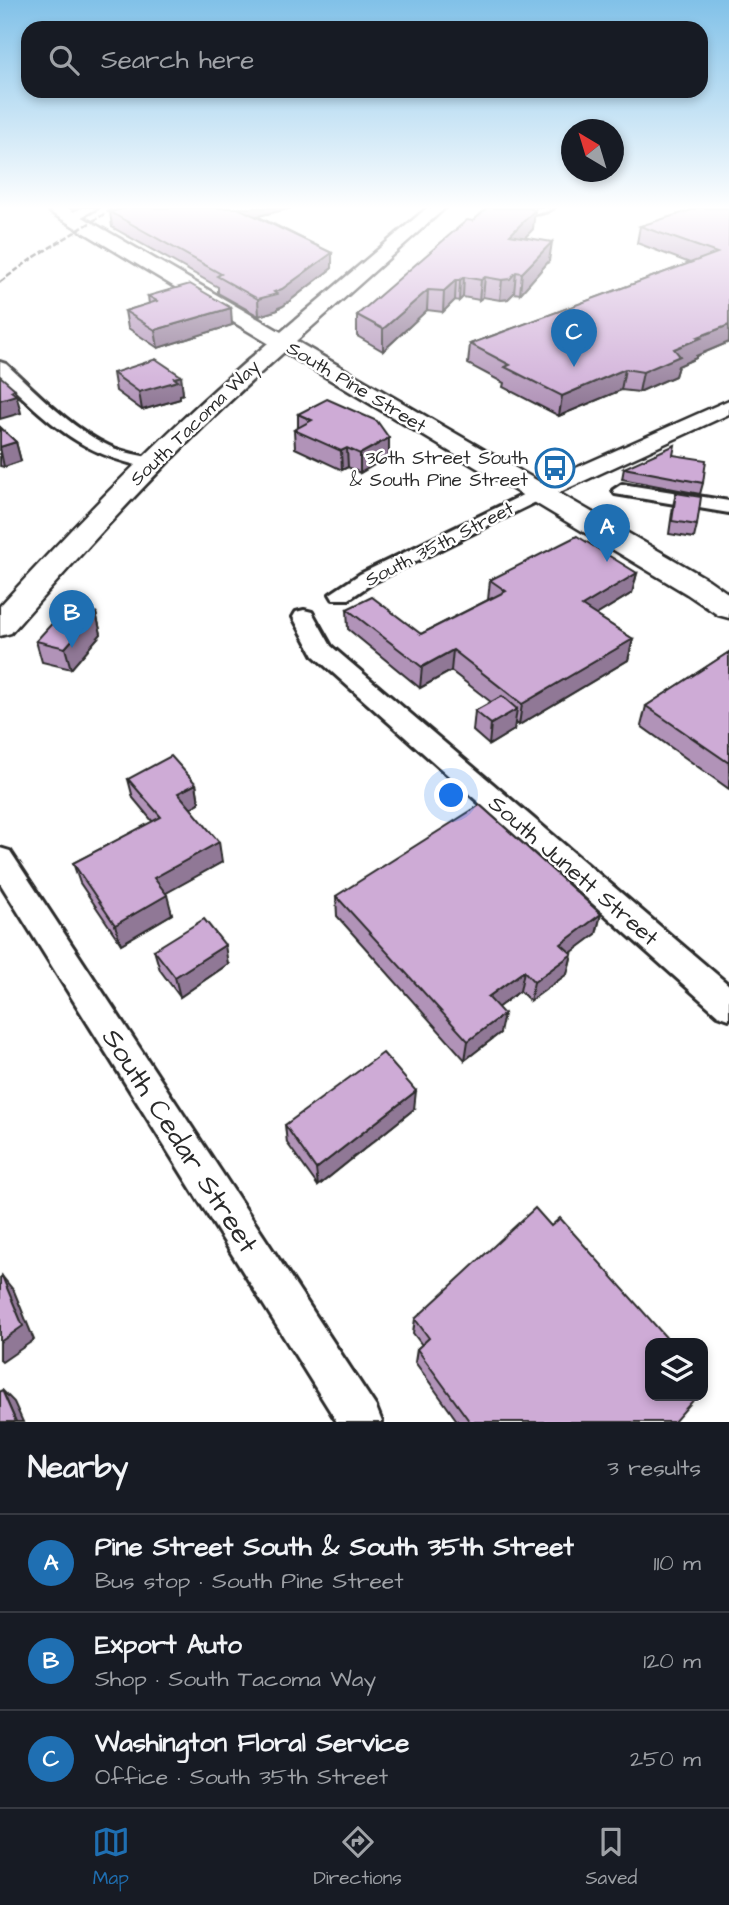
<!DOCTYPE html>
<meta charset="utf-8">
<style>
:root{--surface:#171b24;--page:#20242c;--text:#f1f3f6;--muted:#9ea1a6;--line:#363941;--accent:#1f6fb2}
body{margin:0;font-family:"Architects Daughter",sans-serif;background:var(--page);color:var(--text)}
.controls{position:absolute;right:21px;bottom:21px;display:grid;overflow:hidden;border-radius:14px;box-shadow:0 4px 10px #0003}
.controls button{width:63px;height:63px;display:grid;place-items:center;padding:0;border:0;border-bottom:2px solid var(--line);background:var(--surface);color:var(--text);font:35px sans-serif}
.compass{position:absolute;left:561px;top:119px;width:63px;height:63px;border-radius:50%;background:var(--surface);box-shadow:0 4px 10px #0003;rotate:322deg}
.you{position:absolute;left:452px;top:796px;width:24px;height:24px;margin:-18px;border:5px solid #fff;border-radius:50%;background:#1a73e8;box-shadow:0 0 0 10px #1a73e833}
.badge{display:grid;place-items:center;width:46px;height:46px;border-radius:50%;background:var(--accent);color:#fff;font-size:23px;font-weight:700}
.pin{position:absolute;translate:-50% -58px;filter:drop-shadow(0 2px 4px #0008)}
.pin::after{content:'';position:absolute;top:37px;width:24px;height:21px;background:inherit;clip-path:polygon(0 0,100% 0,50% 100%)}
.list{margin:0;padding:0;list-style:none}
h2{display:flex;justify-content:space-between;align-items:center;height:91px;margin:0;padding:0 28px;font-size:30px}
h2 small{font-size:23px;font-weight:400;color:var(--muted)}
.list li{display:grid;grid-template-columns:46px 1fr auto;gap:21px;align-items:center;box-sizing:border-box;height:98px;padding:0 28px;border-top:2px solid var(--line)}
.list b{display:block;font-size:26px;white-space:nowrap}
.list p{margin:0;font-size:23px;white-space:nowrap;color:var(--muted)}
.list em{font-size:23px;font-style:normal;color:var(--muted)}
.icon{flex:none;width:38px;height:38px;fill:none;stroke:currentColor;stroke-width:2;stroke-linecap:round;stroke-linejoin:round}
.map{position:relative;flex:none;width:729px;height:1422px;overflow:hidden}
.search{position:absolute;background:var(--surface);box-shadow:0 4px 10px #0003;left:21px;right:21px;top:21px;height:77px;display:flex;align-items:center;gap:18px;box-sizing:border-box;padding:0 24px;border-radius:21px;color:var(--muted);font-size:26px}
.sheet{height:385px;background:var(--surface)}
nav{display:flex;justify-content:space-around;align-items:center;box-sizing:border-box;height:98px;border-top:2px solid var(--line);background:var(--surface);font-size:19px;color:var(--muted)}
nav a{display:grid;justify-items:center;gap:4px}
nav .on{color:var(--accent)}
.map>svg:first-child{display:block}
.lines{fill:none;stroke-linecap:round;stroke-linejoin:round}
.minor-casing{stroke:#2b2b2b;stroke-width:6}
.tertiary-casing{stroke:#2b2b2b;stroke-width:5}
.secondary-casing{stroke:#2b2b2b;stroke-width:5}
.minor{fill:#fff;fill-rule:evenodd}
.tertiary{fill:#fff;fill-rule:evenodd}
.secondary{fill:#fff;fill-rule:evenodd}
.rail{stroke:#2b2b2b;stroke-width:2.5;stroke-dasharray:6 2.5;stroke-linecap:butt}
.wall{fill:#b193b8;stroke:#2b2b2b;stroke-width:2}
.shaded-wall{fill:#907896;stroke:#2b2b2b;stroke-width:2}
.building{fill:#ceabd6;stroke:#2b2b2b;stroke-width:2}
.labels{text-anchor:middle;stroke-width:5;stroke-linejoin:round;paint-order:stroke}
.far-street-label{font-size:19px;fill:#2b2b2b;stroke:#fff}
.far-poi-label{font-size:19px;fill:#2b2b2b;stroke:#fff;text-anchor:end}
.street-label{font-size:23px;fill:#2b2b2b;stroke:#fff}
.near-street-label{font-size:28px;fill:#2b2b2b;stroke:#fff}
</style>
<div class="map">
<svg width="729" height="1422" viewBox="0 0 729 1422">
<rect width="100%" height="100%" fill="#fff"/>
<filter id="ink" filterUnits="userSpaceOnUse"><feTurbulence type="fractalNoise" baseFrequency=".0143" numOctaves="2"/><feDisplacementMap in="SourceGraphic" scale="14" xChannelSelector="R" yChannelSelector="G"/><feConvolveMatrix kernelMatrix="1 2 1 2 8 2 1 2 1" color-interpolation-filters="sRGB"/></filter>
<g filter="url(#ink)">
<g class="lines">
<defs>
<g id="minor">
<polygon points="82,208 97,208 76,220 68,220 68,214"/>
<path d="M 493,208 L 553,208 C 540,217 506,217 493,208 Z"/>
<path d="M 0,362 L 6,364 C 38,393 69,427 109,446 C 124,453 140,455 156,459 L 159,463 L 150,468 C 79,454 51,424 0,376 Z"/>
<polygon points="622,484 729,501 729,513 615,494 613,490"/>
<polygon points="539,487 546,489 549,493 546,497 374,582 349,599 333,599 330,594 360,574"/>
<polygon points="304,610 312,612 331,646 729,985 729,1019 718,1015 314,656 293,617 296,612"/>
<polygon points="0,848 10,851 376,1407 382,1422 337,1422 0,883"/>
</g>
<polygon id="tertiary" points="729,400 729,414 547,498 531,498 527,493 531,488"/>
<path id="secondary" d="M 48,208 L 67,208 L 281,332 L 427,208 L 445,208 L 296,341 L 709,580 L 729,594 L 729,618 L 718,615 L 687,594 L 284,352 C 185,439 98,534 11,633 L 0,636 L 0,606 C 85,513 172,424 268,343 L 50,212 Z"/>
</defs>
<!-- minor casing -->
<use href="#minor" class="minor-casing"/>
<!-- tertiary casing -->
<use href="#tertiary" class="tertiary-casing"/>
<!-- secondary casing -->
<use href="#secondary" class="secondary-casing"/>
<!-- minor -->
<use href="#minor" class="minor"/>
<!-- tertiary -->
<use href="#tertiary" class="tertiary"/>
<!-- secondary -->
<use href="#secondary" class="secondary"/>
<!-- rail -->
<polyline class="rail" points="0,282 33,258 114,208"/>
</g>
<!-- wall -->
<g class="wall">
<polygon points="127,208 292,208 257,216 332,253 332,268 283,306 278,308 278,310 259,316 218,293 218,287 112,227 110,212"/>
<polygon points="729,208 729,342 696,356 696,358 678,366 675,376 639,392 621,390 559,416 503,387 504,383 468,364 470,344 690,263 637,243 640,226"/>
<polygon points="533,229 525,237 549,261 520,294 514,293 508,299 500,300 483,297 479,300 463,297 459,301 455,300 443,312 427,310 383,351 357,336 357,315"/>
<polygon points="148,296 232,325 158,348 128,328 125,311 149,304"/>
<polygon points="113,373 181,376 183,394 180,395 180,399 142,410 116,391"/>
<polygon points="298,414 389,456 360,473 348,467 342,470 295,448 294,430 298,427"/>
<polygon points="0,427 16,442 21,461 4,467 0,466"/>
<polygon points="673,455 703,483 700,494 622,479 624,468"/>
<polygon points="676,493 697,525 694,538 669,534 673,506"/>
<polygon points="637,573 632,593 596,615 633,639 628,660 519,725 515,722 514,730 489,745 473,731 475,711 491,702 451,671 420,688 348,629 347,609 421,634 488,600 490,580"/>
<polygon points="96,613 101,634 71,669 42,662 36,641"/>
<polygon points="729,652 729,789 641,726 646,706"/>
<polygon points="128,779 196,784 199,803 191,808 222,862 165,893 172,914 121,944 80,883 73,863 153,822 133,798"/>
<polygon points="336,896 601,914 596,934 570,953 572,954 567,974 530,1001 520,991 498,1007 500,1033 465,1060 337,916"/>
<polygon points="154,950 228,964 180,997 160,970"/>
<polygon points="414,1109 318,1186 287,1143 285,1125"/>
<polygon points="415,1319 674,1422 458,1422 415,1362 417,1349 422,1345 413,1333"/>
</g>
<!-- shaded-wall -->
<g class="shaded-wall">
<polygon points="236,208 292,208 237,221"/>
<polygon points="535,210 533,229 509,254 510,235"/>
<polygon points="552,242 549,261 520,294 522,273"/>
<polygon points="332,253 332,268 283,306 278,308 278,310 259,316 258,299"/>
<polygon points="516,272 514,293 508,299 500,300 502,280"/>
<polygon points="464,277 463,297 459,301 460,280"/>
<polygon points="485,277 483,297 479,300 481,280"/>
<polygon points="456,280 455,300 443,312 444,291"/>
<polygon points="428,290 427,310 383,351 383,329"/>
<polygon points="231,308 232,325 158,348 155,330"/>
<polygon points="729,325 729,342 696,356 696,358 678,366 675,376 639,392 643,372 674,349 698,337"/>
<polygon points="625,369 621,390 559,416 562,396"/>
<polygon points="181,376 183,394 180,395 180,399 142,410 139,392"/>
<polygon points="15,389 21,413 0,419 0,400 11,391"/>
<polygon points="389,438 389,456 360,473 360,454"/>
<polygon points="16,442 21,461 4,467 0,447"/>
<polygon points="347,448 348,467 342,470 341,451"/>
<polygon points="637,573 632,593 578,626 582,606"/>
<polygon points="96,613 101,634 71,669 65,648"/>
<polygon points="633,639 628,660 519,725 522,704"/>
<polygon points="453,650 451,671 420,688 422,667"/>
<polygon points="517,709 514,730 489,745 491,724"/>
<polygon points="196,784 199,803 182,813 178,793"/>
<polygon points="219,842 222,862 159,897 154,878"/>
<polygon points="167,895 172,914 121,944 115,925"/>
<polygon points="601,914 596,934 556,964 561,944"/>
<polygon points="225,945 228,964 180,997 175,977"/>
<polygon points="572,954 567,974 530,1001 534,982"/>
<polygon points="524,971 520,991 485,1017 488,997"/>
<polygon points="504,1014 500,1033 465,1060 468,1041"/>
<polygon points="416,1091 414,1109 318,1186 316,1169"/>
<polygon points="2,1276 14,1291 34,1340 2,1362 0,1360 0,1342"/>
<polygon points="2,1390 14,1402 23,1422 16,1422"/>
</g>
<!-- building -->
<g class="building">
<polygon points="127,208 238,208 332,253 282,289 274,292 277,294 258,299 217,276 221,274 110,212"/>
<polygon points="487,208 528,208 535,210 510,235 552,242 522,273 516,272 510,279 502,280 485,277 481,280 464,277 460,280 456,280 444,291 428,290 383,329 357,315 467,220 473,221"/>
<polygon points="698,208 729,208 729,325 698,337 701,338 674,349 680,356 643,372 625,369 562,396 505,367 510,365 470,344 717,253 640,226"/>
<polygon points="190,284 231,308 155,330 125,311 157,301 148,296"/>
<polygon points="156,359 181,376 174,378 178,381 139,392 113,373"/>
<polygon points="0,376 15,389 11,391 16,395 0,400"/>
<polygon points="327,399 377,421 389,438 360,454 347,448 341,451 294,430 312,420 298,414"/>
<polygon points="0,427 16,442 0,447"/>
<polygon points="675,445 673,455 706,460 703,483 624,468"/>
<polygon points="676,493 701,497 697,525 672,521"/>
<polygon points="577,536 637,573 582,606 633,639 522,704 453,650 422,667 347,609 372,597 421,634 506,591 490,580"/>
<polygon points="67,607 96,613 65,648 36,641"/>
<polygon points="729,652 729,763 646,706"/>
<polygon points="502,696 517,709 491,724 475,711"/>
<polygon points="171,756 196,784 178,793 219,842 154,878 167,895 115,925 73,863 161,817 128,779"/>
<polygon points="480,805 601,914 561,944 572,954 534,982 524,971 488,997 504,1014 468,1041 336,896"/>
<polygon points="204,919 225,945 175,977 154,950"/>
<polygon points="383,1053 416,1091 316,1169 285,1125"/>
<polygon points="535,1208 551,1226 560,1218 671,1343 650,1343 650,1396 697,1396 674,1422 470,1422 417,1349 429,1338 415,1319"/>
<polygon points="2,1276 23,1326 0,1342 0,1278"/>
<polygon points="703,1379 707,1384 703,1389"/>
<polygon points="2,1390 16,1422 0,1422 0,1391"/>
</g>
</g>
<!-- sky -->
<linearGradient id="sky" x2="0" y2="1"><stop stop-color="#81c1e8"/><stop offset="0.51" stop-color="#fff"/><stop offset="1" stop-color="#fff" stop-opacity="0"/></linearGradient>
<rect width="729" height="407" fill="url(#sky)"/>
<!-- icons -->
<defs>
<symbol id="bus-ring" viewBox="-11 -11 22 22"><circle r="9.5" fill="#fff" stroke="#1f6fb2" stroke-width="1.5"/><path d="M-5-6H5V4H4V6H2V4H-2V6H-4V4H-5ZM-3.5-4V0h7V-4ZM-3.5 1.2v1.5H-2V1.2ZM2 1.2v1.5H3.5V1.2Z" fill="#1f6fb2"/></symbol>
</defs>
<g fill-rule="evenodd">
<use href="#bus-ring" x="533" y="446" width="44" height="44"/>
</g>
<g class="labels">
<!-- far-street labels -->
<g class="far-street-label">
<text transform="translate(357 386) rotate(31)" y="7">South Pine Street</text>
<text transform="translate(194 422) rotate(-44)" y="7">South Tacoma Way</text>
<text transform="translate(439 543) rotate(-27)" y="7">South 35th Street</text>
</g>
<!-- far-poi labels -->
<g class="far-poi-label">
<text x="528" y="464">36th Street South<tspan x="528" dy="22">&amp; South Pine Street</tspan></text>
</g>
<!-- street labels -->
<g class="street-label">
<text transform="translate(574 870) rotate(41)" y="8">South Junett Street</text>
</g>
<!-- near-street labels -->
<g class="near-street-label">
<text transform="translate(181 1140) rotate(57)" y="10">South Cedar Street</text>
</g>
</g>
</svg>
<div class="controls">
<button><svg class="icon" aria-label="layers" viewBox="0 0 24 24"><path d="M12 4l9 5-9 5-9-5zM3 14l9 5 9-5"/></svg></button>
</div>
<svg class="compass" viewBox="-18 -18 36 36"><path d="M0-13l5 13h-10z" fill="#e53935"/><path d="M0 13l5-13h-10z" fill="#9ea1a6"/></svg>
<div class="you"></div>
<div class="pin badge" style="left:607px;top:562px">A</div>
<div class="pin badge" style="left:72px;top:648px">B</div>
<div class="pin badge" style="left:574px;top:367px">C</div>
<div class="search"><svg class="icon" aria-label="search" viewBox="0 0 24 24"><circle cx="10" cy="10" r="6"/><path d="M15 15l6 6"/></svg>Search here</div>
</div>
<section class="sheet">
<h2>Nearby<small>3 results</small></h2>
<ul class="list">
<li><span class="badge">A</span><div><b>Pine Street South &amp; South 35th Street</b><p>Bus stop · South Pine Street</p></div><em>110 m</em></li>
<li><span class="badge">B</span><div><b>Export Auto</b><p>Shop · South Tacoma Way</p></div><em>120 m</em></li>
<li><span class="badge">C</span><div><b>Washington Floral Service</b><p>Office · South 35th Street</p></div><em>250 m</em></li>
</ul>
</section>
<nav>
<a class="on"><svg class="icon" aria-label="map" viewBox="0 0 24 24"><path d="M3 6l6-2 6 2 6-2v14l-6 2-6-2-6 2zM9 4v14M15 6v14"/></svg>Map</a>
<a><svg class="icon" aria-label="directions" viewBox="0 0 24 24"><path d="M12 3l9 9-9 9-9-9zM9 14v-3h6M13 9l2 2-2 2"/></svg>Directions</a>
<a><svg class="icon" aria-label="saved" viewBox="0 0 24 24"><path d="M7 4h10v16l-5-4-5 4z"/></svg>Saved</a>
</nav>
